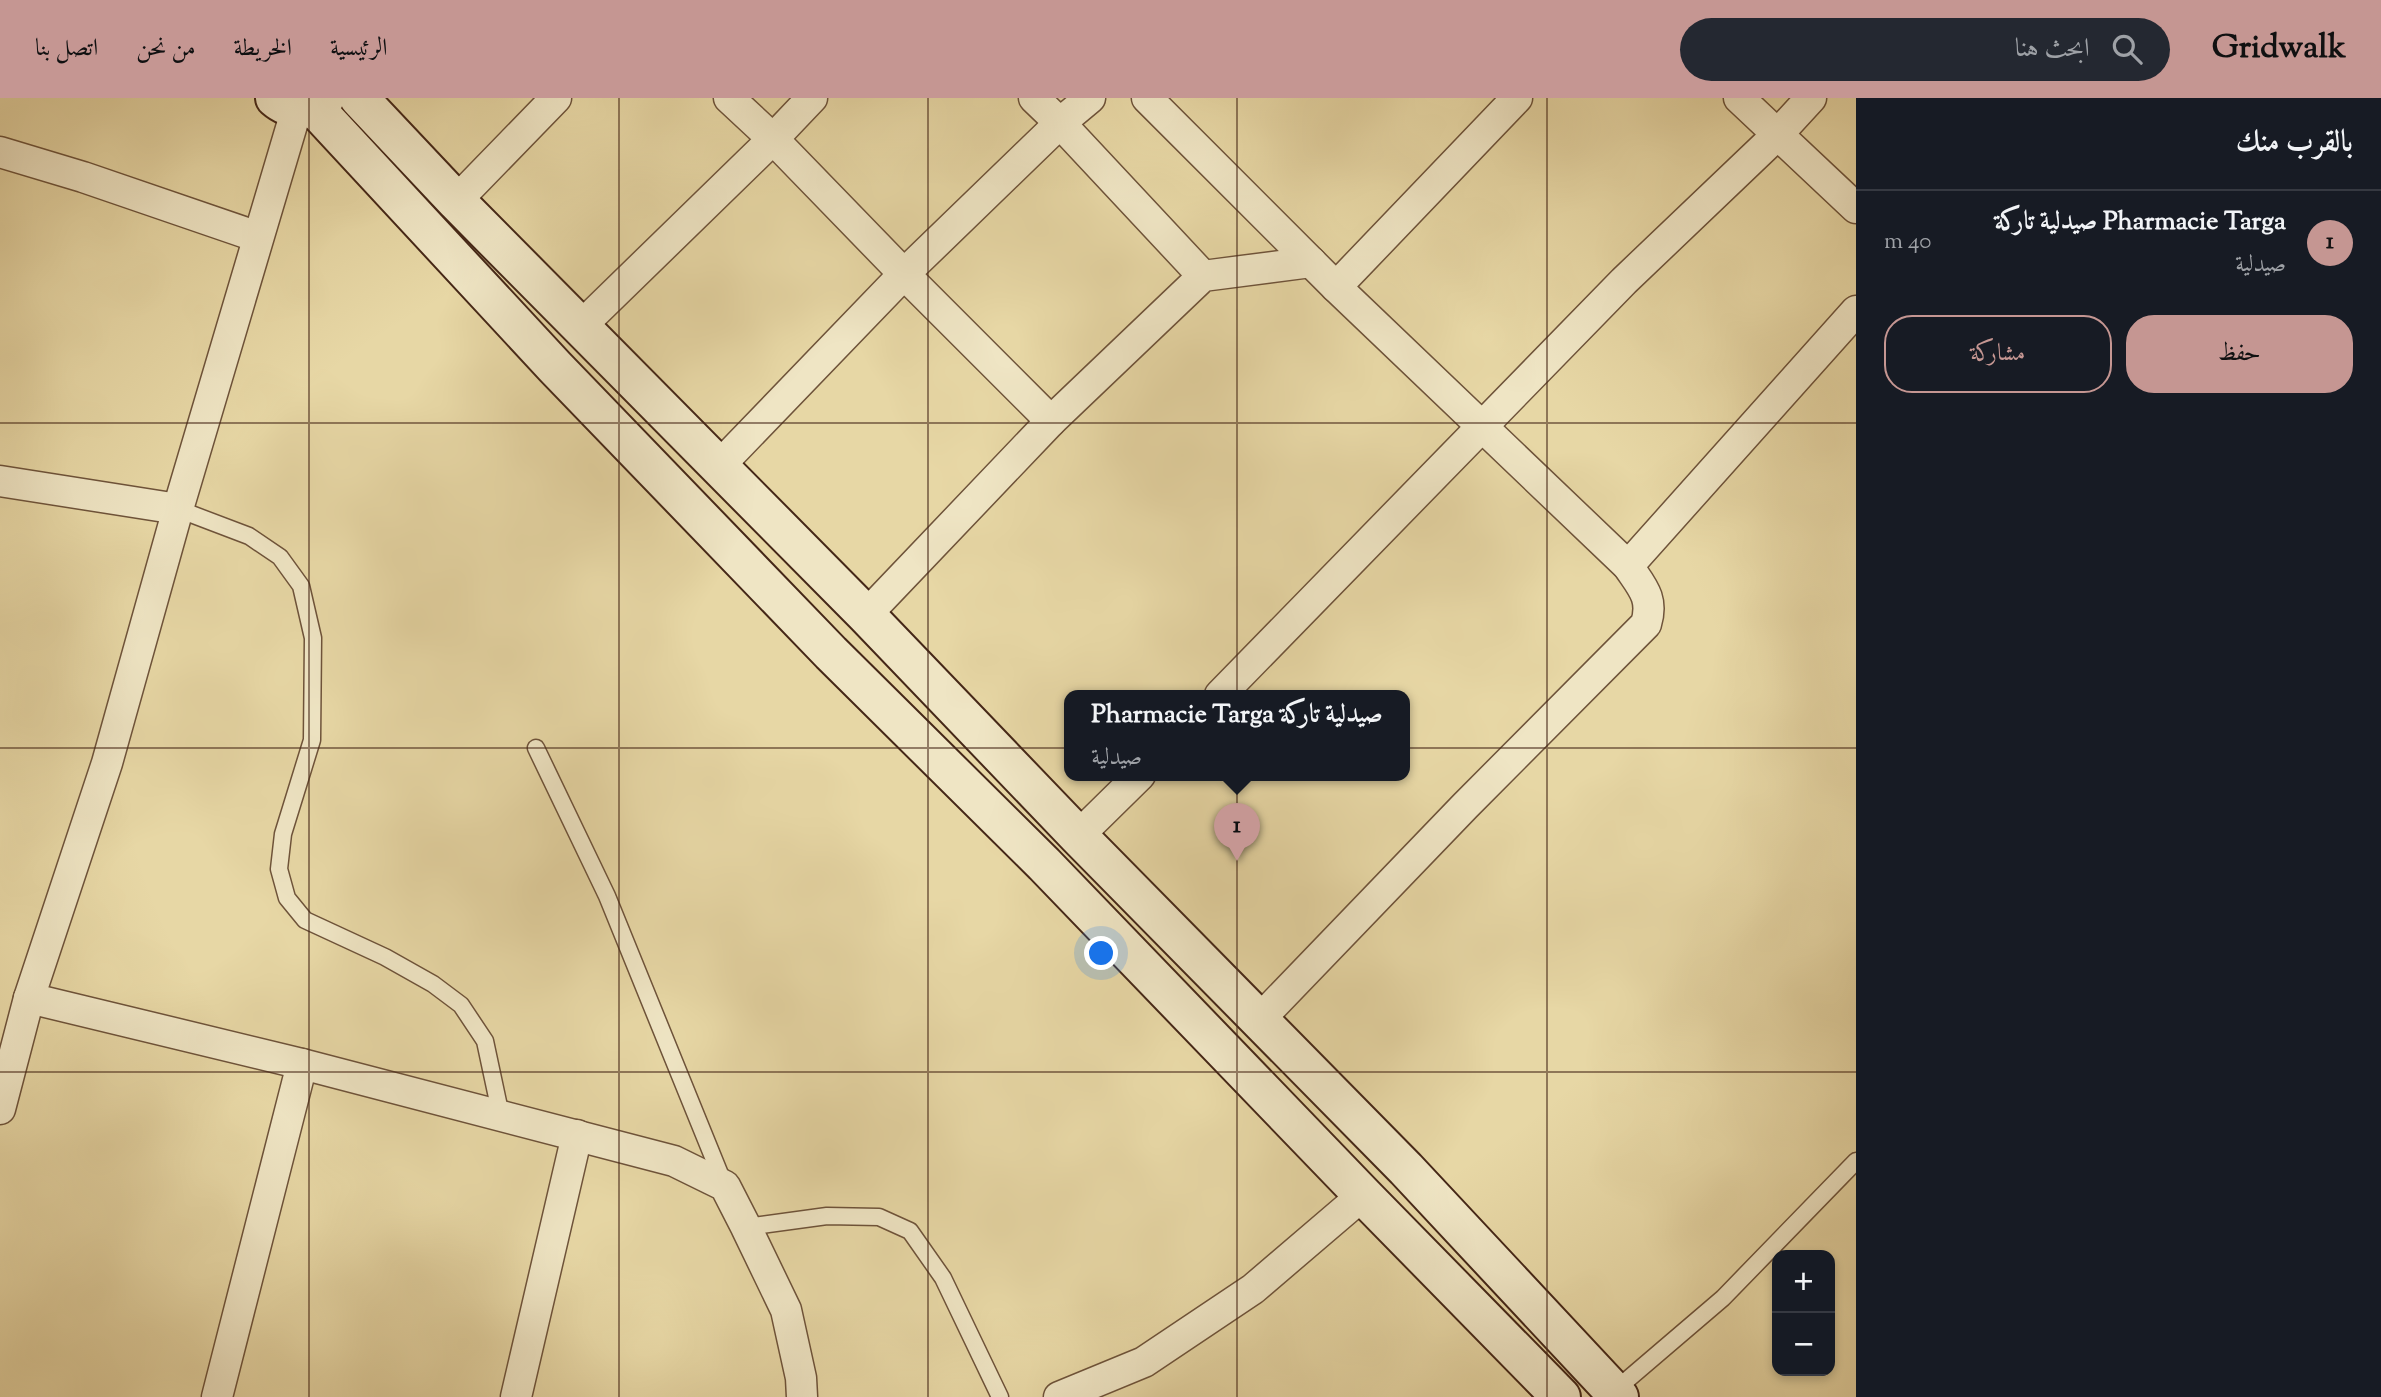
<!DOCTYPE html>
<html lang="ar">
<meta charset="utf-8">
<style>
:root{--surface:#171b24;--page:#242831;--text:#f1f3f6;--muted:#9ea1a6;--line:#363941;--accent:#c59692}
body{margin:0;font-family:"Sorts Mill Goudy",Amiri,serif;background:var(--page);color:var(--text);direction:rtl}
.controls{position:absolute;right:21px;bottom:21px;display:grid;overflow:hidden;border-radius:14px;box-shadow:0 4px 10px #0003}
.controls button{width:63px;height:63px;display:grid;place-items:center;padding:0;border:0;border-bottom:2px solid var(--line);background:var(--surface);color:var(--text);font:35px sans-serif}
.you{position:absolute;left:1102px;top:856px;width:24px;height:24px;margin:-18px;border:5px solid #fff;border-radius:50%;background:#1a73e8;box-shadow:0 0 0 10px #1a73e833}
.badge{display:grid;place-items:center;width:46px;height:46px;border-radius:50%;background:var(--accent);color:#111;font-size:23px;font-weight:700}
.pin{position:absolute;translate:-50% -58px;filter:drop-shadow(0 2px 4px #0008)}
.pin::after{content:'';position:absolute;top:37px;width:24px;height:21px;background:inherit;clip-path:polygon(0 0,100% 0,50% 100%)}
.popup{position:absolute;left:1064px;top:592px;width:346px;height:91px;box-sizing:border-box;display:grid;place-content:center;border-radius:14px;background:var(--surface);filter:drop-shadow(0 2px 5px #0005);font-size:23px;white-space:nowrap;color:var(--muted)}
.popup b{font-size:26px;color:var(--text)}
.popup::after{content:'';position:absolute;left:50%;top:100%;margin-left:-14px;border:14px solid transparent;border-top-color:var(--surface)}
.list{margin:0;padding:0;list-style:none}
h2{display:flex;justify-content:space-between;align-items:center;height:91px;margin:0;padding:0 28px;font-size:30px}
h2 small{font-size:23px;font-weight:400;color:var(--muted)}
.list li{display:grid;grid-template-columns:46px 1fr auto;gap:21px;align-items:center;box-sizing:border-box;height:105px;padding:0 28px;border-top:2px solid var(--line)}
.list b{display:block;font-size:26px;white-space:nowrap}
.list p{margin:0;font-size:23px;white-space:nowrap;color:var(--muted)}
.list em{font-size:23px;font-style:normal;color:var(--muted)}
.actions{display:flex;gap:14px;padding:21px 28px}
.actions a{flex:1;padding:16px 0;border:2px solid var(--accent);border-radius:28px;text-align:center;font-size:24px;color:var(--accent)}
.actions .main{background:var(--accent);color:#111}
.icon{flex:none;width:38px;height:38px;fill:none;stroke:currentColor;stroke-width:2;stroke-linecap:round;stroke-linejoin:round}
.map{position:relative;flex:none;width:1856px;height:1299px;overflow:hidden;direction:ltr}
header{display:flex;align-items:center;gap:42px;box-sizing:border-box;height:98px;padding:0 35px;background:var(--accent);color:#111}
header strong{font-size:33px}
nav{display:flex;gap:38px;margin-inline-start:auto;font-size:24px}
.search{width:490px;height:63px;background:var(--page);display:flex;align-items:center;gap:18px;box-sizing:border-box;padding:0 24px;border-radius:38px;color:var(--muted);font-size:26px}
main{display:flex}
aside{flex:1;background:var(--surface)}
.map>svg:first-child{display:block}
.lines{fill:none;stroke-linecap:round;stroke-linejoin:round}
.lane-casing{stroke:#6e533a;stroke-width:19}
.street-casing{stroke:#6e533a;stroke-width:33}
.secondary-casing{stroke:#452717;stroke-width:42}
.lane{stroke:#efe5c4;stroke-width:16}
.street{stroke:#efe5c4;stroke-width:30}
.secondary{stroke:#efe5c4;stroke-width:38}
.grid{fill:none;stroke:#452717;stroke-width:2;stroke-opacity:0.55}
</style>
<header>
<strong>Gridwalk</strong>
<div class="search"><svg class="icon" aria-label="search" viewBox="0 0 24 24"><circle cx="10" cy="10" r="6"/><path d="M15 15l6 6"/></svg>ابحث هنا</div>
<nav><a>الرئيسية</a><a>الخريطة</a><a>من نحن</a><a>اتصل بنا</a></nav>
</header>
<main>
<aside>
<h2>بالقرب منك<small></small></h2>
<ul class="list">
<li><span class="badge">1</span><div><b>Pharmacie Targa صيدلية تاركة</b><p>صيدلية</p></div><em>40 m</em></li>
</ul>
<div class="actions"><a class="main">حفظ</a><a>مشاركة</a></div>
</aside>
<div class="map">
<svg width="1856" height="1299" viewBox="0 0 1856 1299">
<rect width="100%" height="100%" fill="#e7d7a5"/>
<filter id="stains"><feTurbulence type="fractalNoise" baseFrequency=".00286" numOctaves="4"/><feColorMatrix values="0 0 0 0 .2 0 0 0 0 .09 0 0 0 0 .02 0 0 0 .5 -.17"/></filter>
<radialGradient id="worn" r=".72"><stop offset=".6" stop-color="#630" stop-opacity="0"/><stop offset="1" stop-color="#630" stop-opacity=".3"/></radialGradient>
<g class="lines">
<defs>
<g id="lane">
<polyline points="178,411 249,438 280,459 301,488 313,540 312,642 283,736 279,771 287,800 305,822 385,859 433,886 461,907 485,943 501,1018"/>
<polyline points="536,650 607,798 724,1086"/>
<polyline points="746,1129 827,1118 879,1119 910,1133 943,1180 1000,1299"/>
<polyline points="1613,1294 1723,1200 1856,1063"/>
</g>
<g id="street">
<polyline points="729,0 773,41 904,176 1051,323"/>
<polyline points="1034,0 1060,25 1203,178"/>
<path d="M 1147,0 L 1336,189 L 1628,468 C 1642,489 1654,500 1646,526 L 1465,708 L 1259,922"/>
<polyline points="1739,0 1856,110"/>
<polyline points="0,54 83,79 258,139"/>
<polyline points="456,103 556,0"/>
<polyline points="1336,189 1517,0"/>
<polyline points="581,228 773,41 812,0"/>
<polyline points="719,368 904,176 1060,25 1090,0"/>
<polyline points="0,383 178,411"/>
<polyline points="1628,468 1856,213"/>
<polyline points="866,517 1051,323 1203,178 1311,164"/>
<polyline points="1220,597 1624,183 1777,37 1811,0"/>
<polyline points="1078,738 1140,677"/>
<polyline points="29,900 302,966 674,1063 725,1088 746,1129 786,1212 801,1280 802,1299"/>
<polyline points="0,1011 29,900 107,665 178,411 297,10"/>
<polyline points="217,1299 302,966"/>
<polyline points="516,1299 577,1037"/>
<polyline points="1059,1299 1144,1264 1253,1191 1363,1097"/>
</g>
<g id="secondary">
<path d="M 275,0 C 291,14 309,11 325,0"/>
<polyline points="359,0 456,103 866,517 1078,738 1406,1071 1619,1299"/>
<polyline points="313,8 555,269 831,555 1044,766 1363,1097 1561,1299"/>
</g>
</defs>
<!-- lane casing -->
<use href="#lane" class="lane-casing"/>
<!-- street casing -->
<use href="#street" class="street-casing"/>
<!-- secondary casing -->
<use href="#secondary" class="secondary-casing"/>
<!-- lane -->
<use href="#lane" class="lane"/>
<!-- street -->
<use href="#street" class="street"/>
<!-- secondary -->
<use href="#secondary" class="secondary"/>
</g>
<!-- grid -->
<path class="grid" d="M 309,0 L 309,1299M 619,0 L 619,1299M 928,0 L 928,1299M 1237,0 L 1237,1299M 1547,0 L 1547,1299M 0,325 L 1856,325M 0,650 L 1856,650M 0,974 L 1856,974"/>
<rect width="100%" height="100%" filter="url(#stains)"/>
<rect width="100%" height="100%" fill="url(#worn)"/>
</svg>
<div class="controls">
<button>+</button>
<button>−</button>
</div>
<div class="you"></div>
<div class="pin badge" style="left:1237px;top:763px">1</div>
<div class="popup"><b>Pharmacie Targa صيدلية تاركة</b>صيدلية</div>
</div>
</main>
